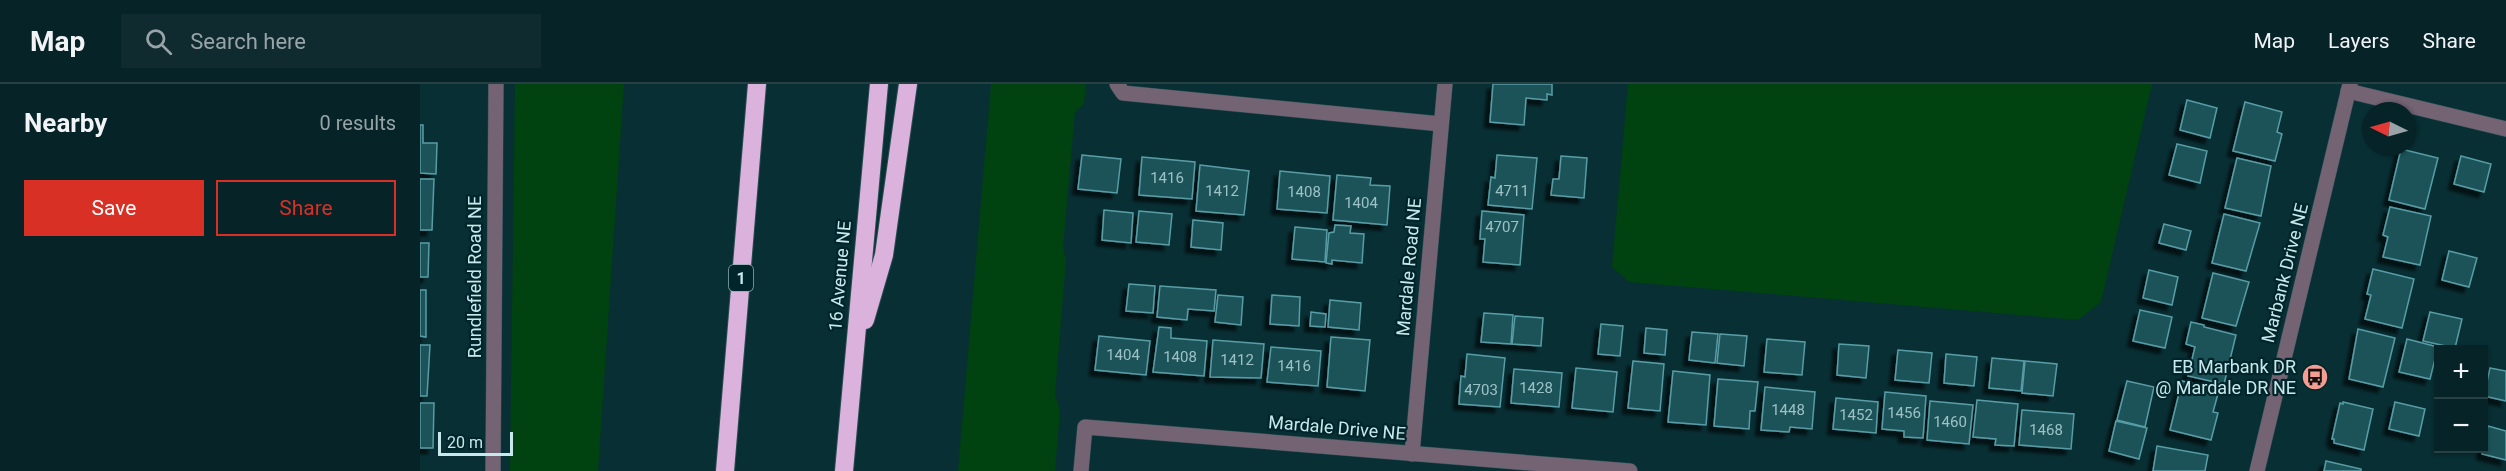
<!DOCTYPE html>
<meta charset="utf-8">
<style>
:root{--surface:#062327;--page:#0f2b2f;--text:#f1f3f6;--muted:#98a4a7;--line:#274044;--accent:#d93025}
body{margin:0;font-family:Roboto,sans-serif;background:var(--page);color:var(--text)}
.controls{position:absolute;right:18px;bottom:18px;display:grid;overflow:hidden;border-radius:0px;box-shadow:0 2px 4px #0004}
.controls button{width:54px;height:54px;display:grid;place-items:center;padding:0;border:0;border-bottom:2px solid var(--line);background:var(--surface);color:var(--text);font:30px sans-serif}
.compass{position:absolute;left:1942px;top:18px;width:54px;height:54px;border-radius:50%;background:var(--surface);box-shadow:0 2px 4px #0004;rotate:275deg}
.scale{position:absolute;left:18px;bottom:15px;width:75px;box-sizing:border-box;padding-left:6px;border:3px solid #c7e8ed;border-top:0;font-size:16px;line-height:21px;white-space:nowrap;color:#c7e8ed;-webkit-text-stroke:4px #00252a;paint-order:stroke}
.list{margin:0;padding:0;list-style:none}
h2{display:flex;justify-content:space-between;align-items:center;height:78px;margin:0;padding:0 24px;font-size:26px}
h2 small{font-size:20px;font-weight:400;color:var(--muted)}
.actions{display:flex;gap:12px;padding:18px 24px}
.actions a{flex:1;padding:14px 0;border:2px solid var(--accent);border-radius:0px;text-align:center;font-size:21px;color:var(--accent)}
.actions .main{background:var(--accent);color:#fff}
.icon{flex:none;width:33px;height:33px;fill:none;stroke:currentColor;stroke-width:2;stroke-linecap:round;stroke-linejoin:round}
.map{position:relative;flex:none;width:2086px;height:387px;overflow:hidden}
header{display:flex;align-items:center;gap:36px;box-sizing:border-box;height:84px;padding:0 30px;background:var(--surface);border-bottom:2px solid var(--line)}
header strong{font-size:28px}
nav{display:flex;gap:33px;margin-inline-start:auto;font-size:21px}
.search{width:420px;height:54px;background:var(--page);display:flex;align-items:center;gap:15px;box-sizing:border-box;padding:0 21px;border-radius:0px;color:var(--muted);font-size:22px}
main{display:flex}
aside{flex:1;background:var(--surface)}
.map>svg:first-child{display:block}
.green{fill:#004210}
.building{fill:#1c5259;stroke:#589da6;stroke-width:1.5;filter:url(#shadow)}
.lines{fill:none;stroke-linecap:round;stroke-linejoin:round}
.minor-casing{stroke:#274d52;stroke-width:16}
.highway-casing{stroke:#274d52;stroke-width:20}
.minor{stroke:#736373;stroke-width:15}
.highway{stroke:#dbb2db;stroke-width:18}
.labels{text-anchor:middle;stroke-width:4.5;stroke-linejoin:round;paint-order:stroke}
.number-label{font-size:15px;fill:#9cc2c8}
.shield{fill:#00252a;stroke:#8baeb2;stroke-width:1.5}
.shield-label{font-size:16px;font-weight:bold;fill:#c7e8ed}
.street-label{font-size:18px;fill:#c7e8ed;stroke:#00252a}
.poi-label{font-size:18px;fill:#c7e8ed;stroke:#00252a;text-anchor:end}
</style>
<header>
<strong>Map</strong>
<div class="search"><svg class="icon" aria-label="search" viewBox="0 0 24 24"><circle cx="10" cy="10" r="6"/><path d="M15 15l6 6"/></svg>Search here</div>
<nav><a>Map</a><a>Layers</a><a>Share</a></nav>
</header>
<main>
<aside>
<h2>Nearby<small>0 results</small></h2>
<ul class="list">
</ul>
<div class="actions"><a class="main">Save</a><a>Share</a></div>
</aside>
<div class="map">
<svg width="2086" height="387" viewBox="0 0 2086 387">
<defs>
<filter id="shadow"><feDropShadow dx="-5.5" dy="5.5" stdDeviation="1.5" flood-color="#0009"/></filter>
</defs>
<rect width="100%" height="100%" fill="#082f34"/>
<!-- green -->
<g class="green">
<polygon points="95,0 204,0 178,387 90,387"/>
<polygon points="571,0 666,0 664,20 655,28 643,163 646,176 635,310 640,327 635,387 538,387"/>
<polygon points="1208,0 1732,0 1681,218 1658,236 1209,198 1192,183"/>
</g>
<!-- building -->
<g class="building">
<polygon points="1073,0 1132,0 1132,11 1127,10 1127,16 1106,14 1104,41 1070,38"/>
<polygon points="1767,16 1797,24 1790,54 1760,46"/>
<polygon points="1825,18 1862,28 1857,48 1862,50 1855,77 1813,67"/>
<polygon points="0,41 3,41 3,59 17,59 16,90 0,89"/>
<polygon points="1757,60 1787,67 1780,99 1749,91"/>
<polygon points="1981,65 2018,74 2005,125 1969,116"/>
<polygon points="662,71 701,75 697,109 658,105"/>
<polygon points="1077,71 1117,74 1112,125 1068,121 1071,93 1075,94"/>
<polygon points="1141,72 1167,74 1164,114 1131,111 1133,95 1139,95"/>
<polygon points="2041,72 2071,80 2064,108 2034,100"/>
<polygon points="722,73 775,78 772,115 719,111"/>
<polygon points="1817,74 1851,82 1841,132 1805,124"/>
<polygon points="780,81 829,87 824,131 776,127"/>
<polygon points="860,87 910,92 907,129 857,125"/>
<polygon points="917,91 951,94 950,101 970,102 967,141 913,136"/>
<polygon points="0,95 14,95 12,146 0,146"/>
<polygon points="1970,123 2011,132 2000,181 1963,173 1968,153 1963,151"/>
<polygon points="684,126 713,129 711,159 682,156"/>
<polygon points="719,127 752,130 749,161 716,158"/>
<polygon points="1062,127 1104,131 1100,181 1063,178 1065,155 1060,155"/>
<polygon points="1804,130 1840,139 1826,187 1792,179"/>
<polygon points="773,136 803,139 801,166 771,163"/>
<polygon points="1744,140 1771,147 1766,166 1739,159"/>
<polygon points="915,141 931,142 930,149 944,150 942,179 912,176 912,180 906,179 909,149 914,148"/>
<polygon points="875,143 907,146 905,178 872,175"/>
<polygon points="0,159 9,159 8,193 0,193"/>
<polygon points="2029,167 2057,174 2049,203 2022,196"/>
<polygon points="1953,185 1994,195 1982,244 1945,235 1951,211 1947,210"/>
<polygon points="1729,186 1758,193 1752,221 1723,214"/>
<polygon points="1793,189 1829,198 1816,242 1782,234"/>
<polygon points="709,200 735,202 733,229 706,227"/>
<polygon points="740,202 796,206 794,227 768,225 767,236 737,233"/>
<polygon points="0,206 6,206 6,253 0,252"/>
<polygon points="798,211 823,213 821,241 795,238"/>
<polygon points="852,211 880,213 879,242 850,240"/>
<polygon points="910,216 941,219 939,246 908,243"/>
<polygon points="1720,226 1752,233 1745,264 1713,257"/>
<polygon points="891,228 906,230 905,243 890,242"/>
<polygon points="2010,228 2042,235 2035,264 2003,257"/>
<polygon points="1064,229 1093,231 1091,260 1061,258"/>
<polygon points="1095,232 1123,234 1121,262 1092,260"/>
<polygon points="1771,238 1784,241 1784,243 1816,251 1804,300 1768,292 1775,263 1766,260"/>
<polygon points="1181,240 1203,242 1200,272 1178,270"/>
<polygon points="739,243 751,244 751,254 787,257 784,292 733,288"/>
<polygon points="1226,244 1247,246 1245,271 1224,269"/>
<polygon points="1938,245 1975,254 1963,303 1929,295"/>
<polygon points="1272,248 1298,250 1295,279 1269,276"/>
<polygon points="1300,250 1327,252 1324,282 1297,279"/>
<polygon points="679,252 730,257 726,291 675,286"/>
<polygon points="911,253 950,256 945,307 907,303"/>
<polygon points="1347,255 1385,258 1382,291 1344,288"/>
<polygon points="1987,255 2018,263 2010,295 1979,288"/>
<polygon points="793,256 844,260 841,294 790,293"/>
<polygon points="1419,260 1449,262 1446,294 1417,291"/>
<polygon points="0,261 10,261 7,312 0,312"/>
<polygon points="851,263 901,267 898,302 847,298"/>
<polygon points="1478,266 1512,269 1509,299 1475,296"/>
<polygon points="1047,270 1085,274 1080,323 1039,320 1041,292 1045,293"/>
<polygon points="1526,270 1557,273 1554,302 1524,299"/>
<polygon points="1572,274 1604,277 1601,307 1569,304"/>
<polygon points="1213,277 1244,280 1240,327 1208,324"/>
<polygon points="1605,277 1637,280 1633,312 1602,309"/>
<polygon points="1156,284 1197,288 1193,328 1152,324"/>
<polygon points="2070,284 2086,287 2086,317 2064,312"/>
<polygon points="1094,285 1142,289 1139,323 1091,319"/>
<polygon points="1253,287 1290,291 1286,341 1248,338"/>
<polygon points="1298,295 1338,298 1335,327 1330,327 1329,345 1294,342"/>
<polygon points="1707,297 1734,303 1725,343 1697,336"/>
<polygon points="1762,297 1799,306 1793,328 1798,329 1791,356 1750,346"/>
<polygon points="1345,303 1395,308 1392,345 1370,343 1369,348 1341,346"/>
<polygon points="1465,308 1506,312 1503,354 1484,353 1484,347 1462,345"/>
<polygon points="1416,314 1458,318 1456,349 1413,345"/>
<polygon points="1557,316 1598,320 1594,362 1575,361 1576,355 1553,353"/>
<polygon points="1510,317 1553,321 1549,360 1507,356"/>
<polygon points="1923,318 1953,325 1944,366 1914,359 1914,355 1912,355 1920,319 1923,320"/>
<polygon points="1975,318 2005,325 1999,352 1969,345"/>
<polygon points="0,319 14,319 13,364 0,364"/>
<polygon points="1602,326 1654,330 1651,365 1599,361"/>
<polygon points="1696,337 1727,344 1719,375 1689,367"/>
<polygon points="2068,342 2086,347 2086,376 2062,370"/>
<polygon points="1737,362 1788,371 1785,387 1733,387"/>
<polygon points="1906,377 1941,385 1941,387 1904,387"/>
</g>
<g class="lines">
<defs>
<g id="minor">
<polyline points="697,0 703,9 1021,40"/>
<polyline points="1928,7 2086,45"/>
<polyline points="992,370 1025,0"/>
<polyline points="73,387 76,0"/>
<polyline points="661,387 665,343 1210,387"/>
<polyline points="1837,387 1930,0"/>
</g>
<g id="highway">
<polyline points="445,236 464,171 488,0"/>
<polyline points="305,387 337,0"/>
<polyline points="424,387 459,0"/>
</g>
</defs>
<!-- minor casing -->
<use href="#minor" class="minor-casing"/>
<!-- highway casing -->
<use href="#highway" class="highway-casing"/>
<!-- minor -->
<use href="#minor" class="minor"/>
<!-- highway -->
<use href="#highway" class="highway"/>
</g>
<!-- icons -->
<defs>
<symbol id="bus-disc" viewBox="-11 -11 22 22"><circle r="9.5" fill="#f59c93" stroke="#00252a"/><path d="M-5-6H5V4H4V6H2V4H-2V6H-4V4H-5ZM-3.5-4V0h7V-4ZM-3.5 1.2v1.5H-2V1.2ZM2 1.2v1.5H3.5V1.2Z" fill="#111"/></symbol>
</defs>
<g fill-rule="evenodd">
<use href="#bus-disc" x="1880" y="278" width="30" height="30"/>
</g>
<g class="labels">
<!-- number labels -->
<g class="number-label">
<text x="747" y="99">1416</text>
<text x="802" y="112">1412</text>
<text x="1092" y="112">4711</text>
<text x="884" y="113">1408</text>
<text x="941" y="124">1404</text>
<text x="1082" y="148">4707</text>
<text x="703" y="276">1404</text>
<text x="760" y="278">1408</text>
<text x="817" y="281">1412</text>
<text x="874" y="287">1416</text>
<text x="1116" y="309">1428</text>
<text x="1061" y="311">4703</text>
<text x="1368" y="331">1448</text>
<text x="1484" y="334">1456</text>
<text x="1436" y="336">1452</text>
<text x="1530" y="343">1460</text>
<text x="1626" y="351">1468</text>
</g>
<!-- shield labels -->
<rect class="shield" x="309" y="181" width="24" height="26" rx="4.5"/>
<g class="shield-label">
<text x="321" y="200">1</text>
</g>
<!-- street labels -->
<g class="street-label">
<text transform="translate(989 183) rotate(-85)" y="6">Mardale Road NE</text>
<text transform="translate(1865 189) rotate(-76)" y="6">Marbank Drive NE</text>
<text transform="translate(420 192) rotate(-85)" y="6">16 Avenue NE</text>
<text transform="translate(55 193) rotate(-90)" y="6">Rundlefield Road NE</text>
<text transform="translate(917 344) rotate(5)" y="6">Mardale Drive NE</text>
</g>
<!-- poi labels -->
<g class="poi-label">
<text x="1876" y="289">EB Marbank DR<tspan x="1876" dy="21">@ Mardale DR NE</tspan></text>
</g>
</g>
</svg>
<div class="controls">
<button>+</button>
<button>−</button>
</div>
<svg class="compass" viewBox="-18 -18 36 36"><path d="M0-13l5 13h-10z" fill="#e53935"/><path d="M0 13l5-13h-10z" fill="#98a4a7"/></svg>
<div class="scale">20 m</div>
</div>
</main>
